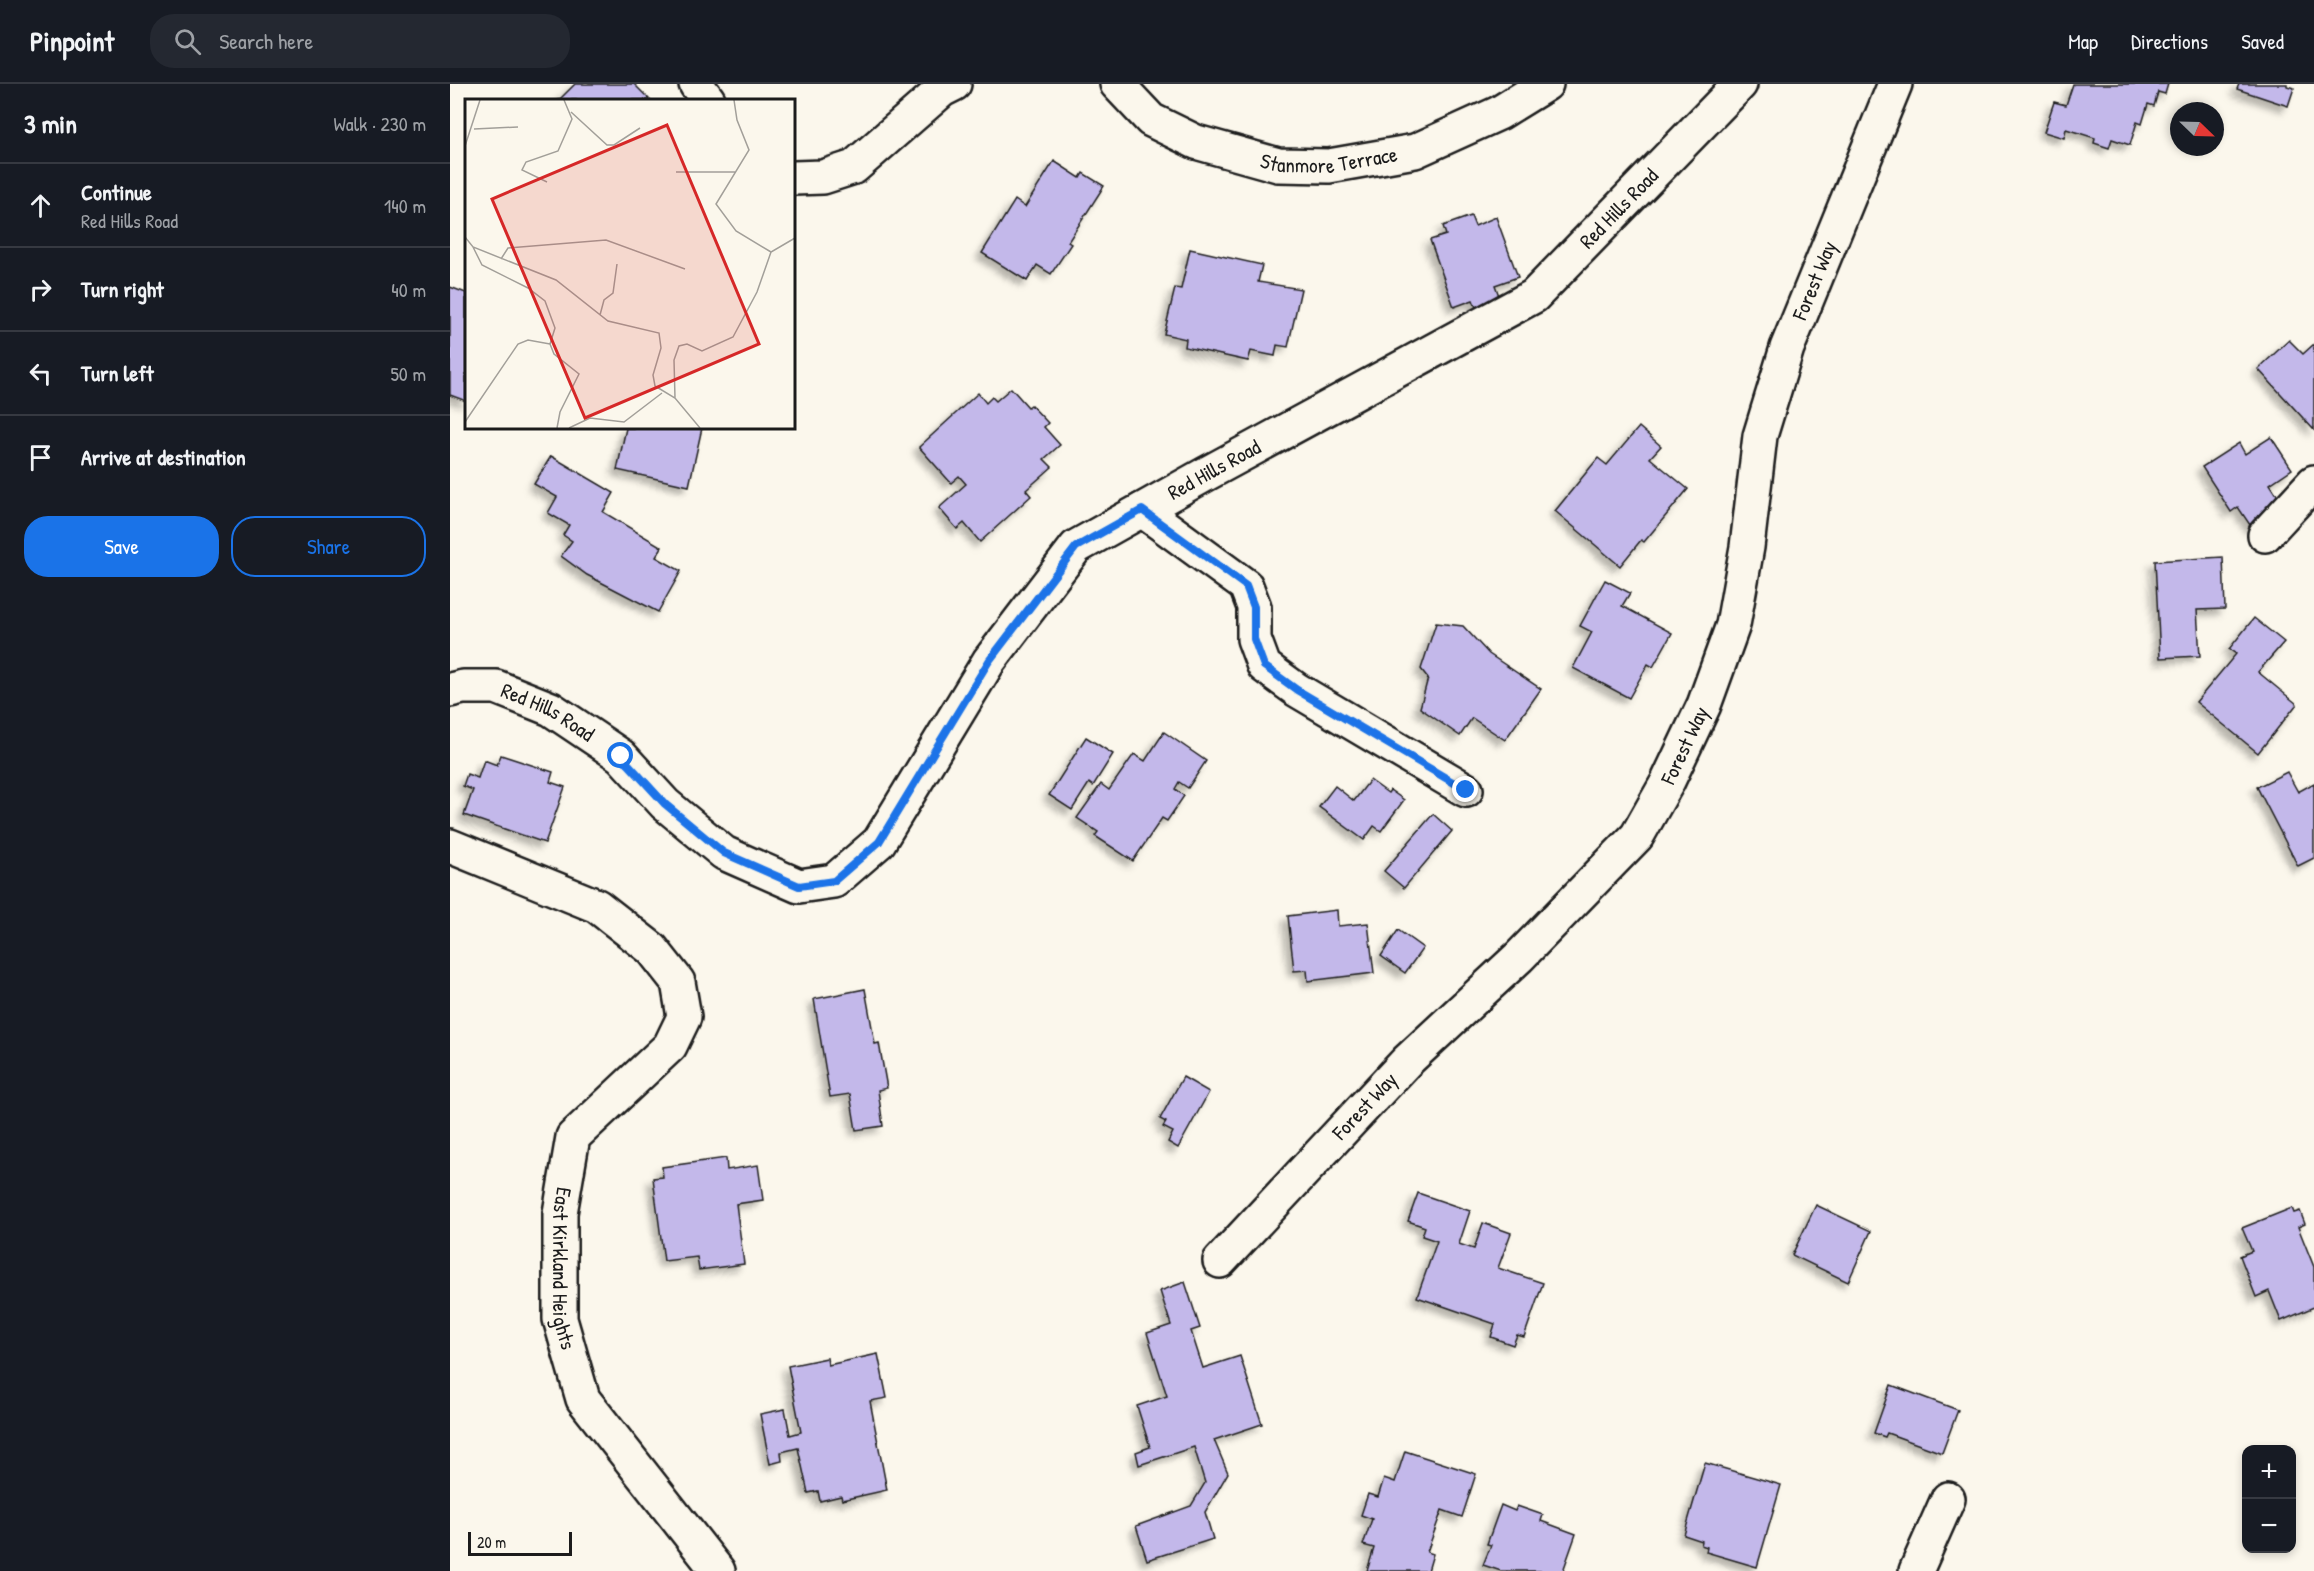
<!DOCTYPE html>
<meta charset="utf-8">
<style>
:root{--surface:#171b24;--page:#242831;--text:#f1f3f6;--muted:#9ea1a6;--line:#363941;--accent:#1a73e8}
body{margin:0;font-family:"Patrick Hand",sans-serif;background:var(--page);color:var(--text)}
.controls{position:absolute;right:18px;bottom:18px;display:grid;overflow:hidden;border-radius:12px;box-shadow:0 3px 9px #0003}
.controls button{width:54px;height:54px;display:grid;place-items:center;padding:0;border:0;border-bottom:2px solid var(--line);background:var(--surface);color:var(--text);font:30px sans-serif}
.compass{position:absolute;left:1720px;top:18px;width:54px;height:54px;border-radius:50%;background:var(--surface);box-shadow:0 3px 9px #0003;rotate:113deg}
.scale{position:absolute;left:18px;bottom:15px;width:104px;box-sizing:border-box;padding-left:6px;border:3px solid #1c1c1c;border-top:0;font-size:16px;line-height:21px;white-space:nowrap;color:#1c1c1c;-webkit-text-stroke:4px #fbf7ec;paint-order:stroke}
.stop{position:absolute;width:18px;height:18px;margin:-14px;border:4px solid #1a73e8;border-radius:50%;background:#fff}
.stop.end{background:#1a73e8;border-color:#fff;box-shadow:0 2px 6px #0008}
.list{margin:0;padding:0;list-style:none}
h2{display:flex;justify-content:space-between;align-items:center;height:78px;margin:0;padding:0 24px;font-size:26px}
h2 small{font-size:20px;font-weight:400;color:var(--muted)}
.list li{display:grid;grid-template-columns:39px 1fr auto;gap:18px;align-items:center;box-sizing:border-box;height:84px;padding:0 24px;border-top:2px solid var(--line)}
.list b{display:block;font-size:22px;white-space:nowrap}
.list p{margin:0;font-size:20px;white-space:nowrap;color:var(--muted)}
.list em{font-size:20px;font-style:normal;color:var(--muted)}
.actions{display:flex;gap:12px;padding:18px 24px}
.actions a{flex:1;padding:14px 0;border:2px solid var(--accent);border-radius:24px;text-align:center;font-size:21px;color:var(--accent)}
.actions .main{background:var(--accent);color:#fff}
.icon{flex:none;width:33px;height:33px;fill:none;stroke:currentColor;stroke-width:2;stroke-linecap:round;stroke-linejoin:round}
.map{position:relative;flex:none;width:1864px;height:1487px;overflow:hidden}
header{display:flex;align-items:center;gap:36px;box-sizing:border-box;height:84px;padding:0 30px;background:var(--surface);border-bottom:2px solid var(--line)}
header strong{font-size:28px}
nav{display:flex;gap:33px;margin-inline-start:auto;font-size:21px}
.search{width:420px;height:54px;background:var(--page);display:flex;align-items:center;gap:15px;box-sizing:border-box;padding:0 21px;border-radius:24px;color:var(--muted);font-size:22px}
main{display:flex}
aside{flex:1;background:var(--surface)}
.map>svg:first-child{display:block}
.building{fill:#c3b8ea;stroke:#1c1c1c;stroke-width:1.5;filter:url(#shadow)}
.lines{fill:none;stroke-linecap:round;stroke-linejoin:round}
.minor-casing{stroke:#1c1c1c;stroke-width:38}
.major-casing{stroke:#1c1c1c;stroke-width:38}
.minor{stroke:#fbf7ec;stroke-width:33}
.major{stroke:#fbf7ec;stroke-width:33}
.route{stroke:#1a73e8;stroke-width:8}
.labels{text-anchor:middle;stroke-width:6;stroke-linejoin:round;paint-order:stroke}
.street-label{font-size:21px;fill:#1c1c1c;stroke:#fbf7ec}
.inset-road{fill:none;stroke:#a29f99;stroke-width:1.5}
.view{fill:#d62828;fill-opacity:0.15;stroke:#d62828;stroke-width:3}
.inset-edge{fill:none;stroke:#1c1c1c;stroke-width:3}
</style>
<header>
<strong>Pinpoint</strong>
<div class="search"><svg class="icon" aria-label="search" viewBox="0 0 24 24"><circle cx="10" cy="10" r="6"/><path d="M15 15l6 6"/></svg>Search here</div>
<nav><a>Map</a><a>Directions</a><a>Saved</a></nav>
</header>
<main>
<aside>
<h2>3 min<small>Walk · 230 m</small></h2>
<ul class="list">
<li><svg class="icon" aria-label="ahead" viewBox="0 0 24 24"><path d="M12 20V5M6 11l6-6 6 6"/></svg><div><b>Continue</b><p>Red Hills Road</p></div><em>140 m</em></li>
<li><svg class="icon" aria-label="right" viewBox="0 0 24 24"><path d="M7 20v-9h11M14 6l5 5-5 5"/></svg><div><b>Turn right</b></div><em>40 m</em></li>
<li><svg class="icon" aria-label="left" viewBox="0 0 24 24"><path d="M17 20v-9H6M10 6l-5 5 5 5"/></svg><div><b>Turn left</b></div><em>50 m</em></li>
<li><svg class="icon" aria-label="arrive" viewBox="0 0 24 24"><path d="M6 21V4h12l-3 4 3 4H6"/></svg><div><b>Arrive at destination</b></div></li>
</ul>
<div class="actions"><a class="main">Save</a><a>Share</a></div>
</aside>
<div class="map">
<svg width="1864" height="1487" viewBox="0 0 1864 1487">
<defs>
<filter id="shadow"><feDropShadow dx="-5.5" dy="5.5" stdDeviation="3" flood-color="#0004"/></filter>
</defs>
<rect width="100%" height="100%" fill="#fbf7ec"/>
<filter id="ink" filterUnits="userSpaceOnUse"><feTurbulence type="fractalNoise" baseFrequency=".0167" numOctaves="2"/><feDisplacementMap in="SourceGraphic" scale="12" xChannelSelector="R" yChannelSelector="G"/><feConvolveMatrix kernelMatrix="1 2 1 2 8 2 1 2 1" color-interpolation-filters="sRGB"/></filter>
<g filter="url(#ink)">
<!-- building -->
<g class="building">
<polygon points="125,0 184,0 200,16 109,16"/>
<polygon points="1623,0 1718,0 1715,10 1708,8 1704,22 1698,20 1692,40 1687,38 1680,61 1662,55 1659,64 1644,59 1645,54 1616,45 1614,54 1594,48 1604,18 1616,21"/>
<polygon points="1789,0 1837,0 1837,2 1844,4 1838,22 1787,5"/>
<polygon points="604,77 630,94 633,89 654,102 618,158 621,160 601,190 587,181 577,197 532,169 565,116 575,123"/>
<polygon points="1021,132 1025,142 1046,133 1068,193 1045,201 1051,217 1027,226 1023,216 1004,223 980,156 996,151 993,142"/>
<polygon points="740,165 812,181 808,198 851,205 838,263 827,261 825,272 801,267 798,277 735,263 736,255 714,250 725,204 731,205"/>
<polygon points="0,203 16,209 16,317 0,311"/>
<polygon points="1839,256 1853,270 1864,260 1864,346 1808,285"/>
<polygon points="561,304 578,323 581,321 598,339 594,343 610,361 594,375 602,383 576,406 581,412 530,458 514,439 507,445 489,424 516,400 509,392 501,399 469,363 528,309 536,319 542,313 546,317"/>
<polygon points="1189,343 1211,362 1200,374 1238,405 1194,458 1191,456 1170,482 1105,427 1148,374 1157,381"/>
<polygon points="176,344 252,344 239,402 167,386"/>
<polygon points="1821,353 1842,385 1820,400 1835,423 1802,444 1788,423 1781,428 1752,383 1789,359 1795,370"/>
<polygon points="101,372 164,409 153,428 212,463 206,473 231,487 208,528 137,491 111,472 122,457 113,451 119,441 98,429 107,413 84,400"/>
<polygon points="1773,473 1775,525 1747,526 1750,572 1710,574 1705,477"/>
<polygon points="1155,496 1180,509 1172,522 1222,549 1203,583 1198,580 1179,614 1123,584 1142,548 1130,542"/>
<polygon points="1804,534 1834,558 1808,588 1847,620 1808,669 1746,618 1786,570 1779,565"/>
<polygon points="986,539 1013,542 1039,570 1091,605 1055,656 1022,634 1010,652 970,624 978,594 971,585"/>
<polygon points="714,648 756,677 738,704 729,698 725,705 734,712 717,737 712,734 683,777 645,752 648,748 627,734 651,700 659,706 684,670 695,677"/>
<polygon points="636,653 663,670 643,702 639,699 622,726 599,711"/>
<polygon points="51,671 103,688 100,698 115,703 95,759 14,731 23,706 13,702 17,690 28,694 34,676 47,681"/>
<polygon points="1837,688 1848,708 1864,699 1864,774 1848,782 1807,703"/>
<polygon points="920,696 938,709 940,706 954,716 931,747 924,742 914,756 869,723 885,702 904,717"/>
<polygon points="983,730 1002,747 954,804 934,787"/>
<polygon points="887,826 888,842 918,839 924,889 858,897 857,886 844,887 838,832"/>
<polygon points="948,846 973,864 955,889 931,872"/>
<polygon points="415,905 425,960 429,959 437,1004 428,1006 433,1042 406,1046 400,1010 380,1013 364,915"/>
<polygon points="733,993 759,1008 728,1064 718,1058 723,1048 713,1043 716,1038 710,1035"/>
<polygon points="276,1074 277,1086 308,1081 313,1116 286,1120 294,1180 249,1186 247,1173 214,1177 203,1094 213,1093 212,1083"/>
<polygon points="968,1109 1020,1127 1009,1160 1024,1165 1033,1139 1061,1149 1048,1184 1093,1199 1074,1253 1067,1251 1063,1261 1041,1253 1045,1240 967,1213 987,1157 972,1152 975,1143 958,1137"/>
<polygon points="1366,1121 1421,1147 1398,1198 1342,1171"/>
<polygon points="1842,1124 1844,1129 1850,1127 1855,1140 1848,1143 1864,1183 1864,1223 1831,1237 1819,1207 1806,1213 1790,1172 1802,1167 1792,1144"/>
<polygon points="735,1198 750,1244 741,1247 753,1284 790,1272 812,1340 764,1356 778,1389 755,1428 763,1455 697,1476 686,1442 741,1422 755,1399 744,1363 689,1381 686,1368 700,1363 687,1322 717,1312 697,1249 721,1241 710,1207"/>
<polygon points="428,1270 437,1314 420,1317 437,1406 392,1416 391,1412 370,1417 368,1407 358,1409 348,1364 331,1368 332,1377 320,1380 310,1330 335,1325 340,1351 351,1348 338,1282 377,1274 378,1281"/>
<polygon points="1441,1301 1508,1326 1492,1369 1437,1349 1435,1353 1424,1349"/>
<polygon points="955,1367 1026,1390 1012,1433 992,1426 977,1468 983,1470 978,1487 917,1487 924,1464 913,1461 922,1435 911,1431 918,1410 928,1413 934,1394 945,1398"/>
<polygon points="1255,1379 1331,1401 1307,1483 1256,1468 1257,1463 1251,1461 1252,1457 1234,1451"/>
<polygon points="1051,1421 1065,1427 1067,1422 1093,1431 1091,1437 1126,1450 1113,1487 1051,1487 1033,1481 1041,1461 1037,1460"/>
</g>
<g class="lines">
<defs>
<g id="minor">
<polyline points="246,0 258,16"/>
<path id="s1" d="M 667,0 L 701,36 L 746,58 L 828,81 L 879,82 L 965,67 L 1049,29 L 1096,0"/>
<polyline points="344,94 373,93 404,83 492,6 504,0"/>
<polyline points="692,426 796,502 804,523 804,555 814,582 847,606 1016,706"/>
<polyline points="1815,451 1864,398"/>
<path id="s2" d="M 0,762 L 147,822 L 202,865 L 228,898 L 234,933 L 220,962 L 123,1053 L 110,1129 L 110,1235 L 133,1315 L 268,1487"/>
<path id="s3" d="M 770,1177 L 957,977 L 1069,873 L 1187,752 L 1217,699 L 1254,621 L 1283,541 L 1297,463 L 1310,352 L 1337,264 L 1445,0"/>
<polyline points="1466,1487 1498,1415"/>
</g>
<g id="major">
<path id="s4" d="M 0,606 L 13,603 L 46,603 L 101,625 L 171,672 L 215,720 L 274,769 L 349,802 L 384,797 L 429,758 L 539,577 L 626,463 L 756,390 L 1084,212 L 1290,0"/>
</g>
</defs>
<!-- minor casing -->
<use href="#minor" class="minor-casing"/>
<!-- major casing -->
<use href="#major" class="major-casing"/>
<!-- minor -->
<use href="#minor" class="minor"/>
<!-- major -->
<use href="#major" class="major"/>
</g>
</g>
<g class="lines" filter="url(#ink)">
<!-- route -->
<polyline class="route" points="171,672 215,720 274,769 349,802 384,797 429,758 539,577 626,463 692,426 796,502 804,523 804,555 814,582 847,606 1016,706"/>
</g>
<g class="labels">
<!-- street labels -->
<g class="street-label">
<text dy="7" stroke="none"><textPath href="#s1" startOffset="236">Stanmore Terrace</textPath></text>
<text dy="7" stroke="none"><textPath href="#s4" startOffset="1508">Red Hills Road</textPath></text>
<text dy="7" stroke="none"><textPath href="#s3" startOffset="1184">Forest Way</textPath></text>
<text dy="7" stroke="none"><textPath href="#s4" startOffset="1022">Red Hills Road</textPath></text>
<text dy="7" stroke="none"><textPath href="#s4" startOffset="104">Red Hills Road</textPath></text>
<text dy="7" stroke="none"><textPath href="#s3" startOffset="698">Forest Way</textPath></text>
<text dy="7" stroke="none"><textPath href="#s3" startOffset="212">Forest Way</textPath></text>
<text dy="7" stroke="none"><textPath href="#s2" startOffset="604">East Kirkland Heights</textPath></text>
</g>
</g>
<!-- overview -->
<g transform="translate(15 15)">
<rect width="330" height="330" fill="#fbf7ec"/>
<path class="inset-road" d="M 269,1 L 272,21 L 284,51 L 251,105 L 271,132 L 306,153M 106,13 L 142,46 L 149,46 L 175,29M 9,30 L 53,28M 0,47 L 15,1M 211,73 L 271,73M 82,83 L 57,71 L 61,63 L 93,52 L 107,20 L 99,1M 0,138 L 8,148 L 91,181 L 143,222 L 194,234 L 196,249 L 188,276 L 190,287 L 210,299 L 235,329M 8,148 L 17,166 L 63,189 L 80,202 L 90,229 L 85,245M 36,160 L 43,149 L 141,141 L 220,170M 135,216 L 139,201 L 148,194 L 152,165M 85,245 L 89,255 L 114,275 L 95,313 L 92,329M 210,299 L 209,261 L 214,247 L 222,245 L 237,252 L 268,238 L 292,193 L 306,153 L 330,139M 0,323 L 53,245 L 63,241 L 85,245M 104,329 L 125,319 L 159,323 L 197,294"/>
<path class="view" d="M 202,26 L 294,245 L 120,319 L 27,100 Z"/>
<rect width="330" height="330" class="inset-edge"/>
</g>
</svg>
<div class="controls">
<button>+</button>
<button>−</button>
</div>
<svg class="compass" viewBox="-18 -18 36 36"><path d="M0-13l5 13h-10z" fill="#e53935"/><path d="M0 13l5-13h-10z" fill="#9ea1a6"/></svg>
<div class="scale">20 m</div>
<div class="stop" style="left:171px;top:672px"></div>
<div class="stop end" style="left:1016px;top:706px"></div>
</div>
</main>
